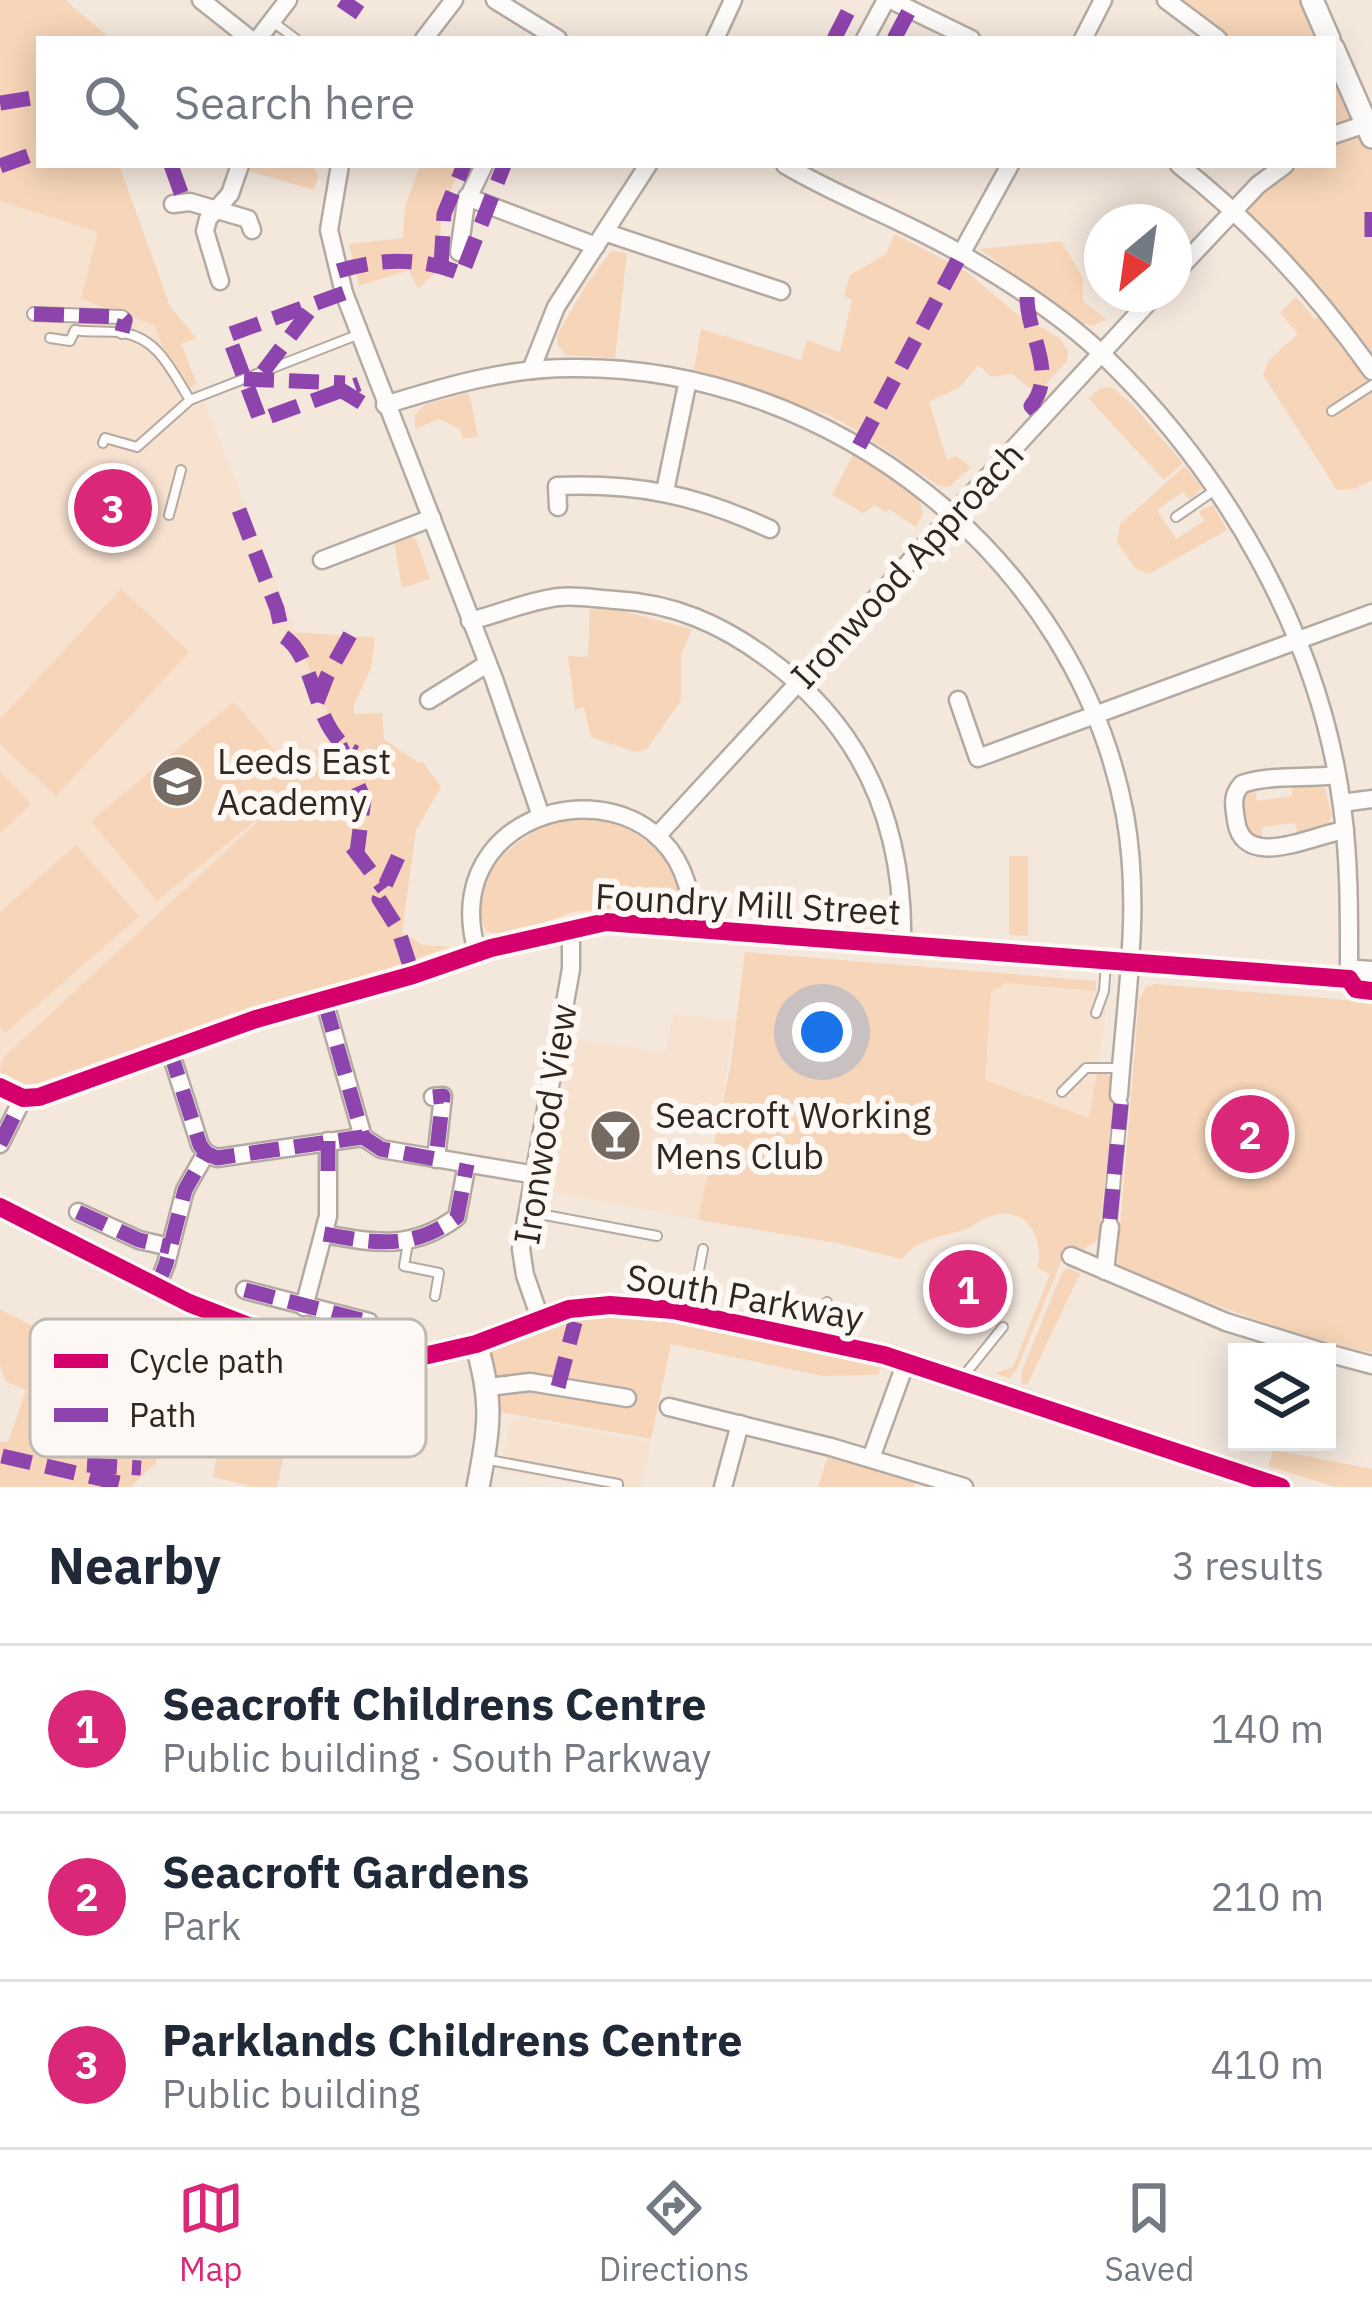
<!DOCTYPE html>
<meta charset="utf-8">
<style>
:root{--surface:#fff;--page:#f6f6f7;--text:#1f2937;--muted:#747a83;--line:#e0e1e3;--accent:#db2777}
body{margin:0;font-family:"IBM Plex Sans",sans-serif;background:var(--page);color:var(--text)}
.controls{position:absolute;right:36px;bottom:36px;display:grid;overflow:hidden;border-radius:0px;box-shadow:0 6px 30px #0003}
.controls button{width:108px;height:108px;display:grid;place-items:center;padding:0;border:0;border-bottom:3px solid var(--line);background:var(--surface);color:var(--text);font:60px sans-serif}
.compass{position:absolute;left:1084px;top:204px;width:108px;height:108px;border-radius:50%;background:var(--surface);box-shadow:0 6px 30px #0003;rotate:209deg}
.you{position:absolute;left:822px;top:1032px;width:42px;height:42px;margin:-30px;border:9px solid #fff;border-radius:50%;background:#1a73e8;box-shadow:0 0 0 18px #1a73e833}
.badge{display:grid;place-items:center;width:78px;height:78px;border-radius:50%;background:var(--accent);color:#fff;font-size:39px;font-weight:700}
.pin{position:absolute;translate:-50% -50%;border:6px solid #fff;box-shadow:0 3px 12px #0006}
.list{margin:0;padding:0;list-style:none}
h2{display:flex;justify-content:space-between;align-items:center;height:156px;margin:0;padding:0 48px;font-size:51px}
h2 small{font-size:39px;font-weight:400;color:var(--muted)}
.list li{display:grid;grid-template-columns:78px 1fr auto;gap:36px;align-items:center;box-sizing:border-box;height:168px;padding:0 48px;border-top:3px solid var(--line)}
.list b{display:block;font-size:45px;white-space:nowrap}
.list p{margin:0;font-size:39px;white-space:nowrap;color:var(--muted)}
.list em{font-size:39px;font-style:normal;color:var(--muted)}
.icon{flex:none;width:66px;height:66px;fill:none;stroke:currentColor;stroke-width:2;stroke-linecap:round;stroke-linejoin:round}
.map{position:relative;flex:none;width:1372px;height:1487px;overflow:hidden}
.search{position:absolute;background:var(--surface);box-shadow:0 6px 30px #0003;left:36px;right:36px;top:36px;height:132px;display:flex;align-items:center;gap:30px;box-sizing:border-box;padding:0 42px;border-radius:0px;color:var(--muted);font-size:45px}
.sheet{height:660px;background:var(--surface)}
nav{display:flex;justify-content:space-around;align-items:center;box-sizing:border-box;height:168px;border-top:3px solid var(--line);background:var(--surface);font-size:33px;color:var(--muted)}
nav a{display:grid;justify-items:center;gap:6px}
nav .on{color:var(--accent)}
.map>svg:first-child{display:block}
.built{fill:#f7e1cf}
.green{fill:#f6d5b8}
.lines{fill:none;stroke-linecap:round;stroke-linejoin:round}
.service-casing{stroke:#b4aaa2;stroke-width:12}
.pedestrian-casing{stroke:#b4aaa2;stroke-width:16}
.minor-casing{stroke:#b4aaa2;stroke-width:21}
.tertiary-casing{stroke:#b4aaa2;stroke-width:26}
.service{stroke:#fdfcfa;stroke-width:8}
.pedestrian{stroke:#fdfcfa;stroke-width:12}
.minor{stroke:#fdfcfa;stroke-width:16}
.tertiary{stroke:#fdfcfa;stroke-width:21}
.quiet{stroke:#8e44ad;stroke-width:15;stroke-dasharray:30 15;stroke-linecap:butt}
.cycleway-casing{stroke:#fdf8f4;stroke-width:26}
.cycleway{stroke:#d6006c;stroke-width:18}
.labels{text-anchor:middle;stroke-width:12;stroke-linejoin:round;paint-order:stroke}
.street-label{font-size:36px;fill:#302820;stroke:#fdf8f4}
.poi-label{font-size:36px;fill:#302820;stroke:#fdf8f4;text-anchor:start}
.key{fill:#fdf8f4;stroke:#c0bab4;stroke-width:3}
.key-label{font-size:33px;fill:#302820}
</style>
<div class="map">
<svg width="1372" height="1487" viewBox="0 0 1372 1487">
<rect width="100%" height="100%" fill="#f4e8dd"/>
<!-- built -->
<g class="built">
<polygon points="0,201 99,232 144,318 155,325 190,386 197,384 367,812 0,1071"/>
<polygon points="1006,983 1109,992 1090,1118 984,1080 991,991"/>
<polygon points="674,1014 736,1020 719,1111 668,1102 665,1138 712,1148 698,1220 546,1191 572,1043 579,1040 665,1052"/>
<polygon points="520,1418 651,1442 641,1487 598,1487 501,1471 510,1422"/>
</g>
<!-- green -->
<g class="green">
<path d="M 0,0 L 65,0 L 111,39 L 39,39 L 39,165 L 119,165 L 170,306 L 196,338 L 181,344 L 197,384 L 190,387 C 168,372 164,348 155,325 L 81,299 L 98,232 L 0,201 Z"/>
<polygon points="1166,0 1311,0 1328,39 1218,39"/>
<polygon points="1333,51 1372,137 1372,480 1354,489 1337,490 1263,375 1270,359 1298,334 1280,313 1296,297 1315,319 1325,310 1233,210 1273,165 1333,165"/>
<polygon points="251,165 313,168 318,176 314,190 249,171"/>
<polygon points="420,165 461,165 441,215 440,268 418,289 409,270 359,286 349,244 403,238 405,207"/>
<polygon points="895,234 967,272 1017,314 1060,338 1068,351 1067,361 1037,394 1012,374 992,377 978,365 960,387 929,402 947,460 956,456 971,467 949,487 939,486 861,433 829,415 694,370 701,329 801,360 807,340 840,352 852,300 844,296 850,275 885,255"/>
<polygon points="1061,241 1083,278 1083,301 1106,319 1093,326 1078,322 980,249"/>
<polygon points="611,251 627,253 615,358 566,355 557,344 557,335 586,285"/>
<polygon points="1111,387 1132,404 1183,463 1164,480 1088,398 1101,388"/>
<polygon points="469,393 478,436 463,439 460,429 439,419 415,429 415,415 426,404"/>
<polygon points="854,453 919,498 923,514 916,527 889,509 886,513 875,505 863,513 832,495"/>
<polygon points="1185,466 1202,488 1190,500 1183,492 1157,510 1176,539 1204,521 1199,511 1213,505 1227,530 1149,574 1136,569 1117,542 1120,524"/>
<polygon points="409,535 416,539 430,579 402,588 394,541"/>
<polygon points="121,589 189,652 56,796 0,744 0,719"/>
<polygon points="590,609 622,611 692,629 681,655 681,700 647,749 636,752 591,737 584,707 575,710 568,656 588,657"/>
<polygon points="295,632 375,638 371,668 354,705 354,714 382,713 384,739 419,763 422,761 441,787 416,830 402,932 423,945 451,947 37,1085 24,1084 0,1072 3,1058 290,792 157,901 91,821 234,702 301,782 320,765 314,749 343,751"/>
<polygon points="0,772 31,804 0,833"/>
<polygon points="1292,782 1325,788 1332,816 1328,823 1298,835 1295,823 1262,827 1262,840 1245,833 1241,797 1255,788 1257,801 1292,796"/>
<path d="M 565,818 C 577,818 591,817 603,820 C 638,828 691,868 676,908 C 652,926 609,907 580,911 C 552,915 513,943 486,931 C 461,876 520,833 565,818 Z"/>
<polygon points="76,845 139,916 5,1033 0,1028 0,912"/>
<polygon points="1009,856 1028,856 1028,936 1009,935"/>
<path d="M 745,952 L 1096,981 L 1096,991 L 1006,983 L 991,992 L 985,1080 L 1089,1118 L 1097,1073 L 1107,1074 L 1115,1083 L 1099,1239 L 1084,1249 L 1068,1245 L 1017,1369 L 1009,1378 L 995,1373 L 1013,1367 L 1050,1274 L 1037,1268 C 1045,1242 1029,1206 994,1215 C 982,1218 972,1228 960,1231 C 936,1238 920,1238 902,1259 L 837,1243 L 698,1220 L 731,1063 Z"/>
<path d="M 1155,984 L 1372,1002 L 1372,1353 C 1283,1333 1201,1301 1117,1265 L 1139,999 L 1146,987 Z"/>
<polygon points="1068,1268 1080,1274 1027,1385 1021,1382 1022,1371 1062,1272"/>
<polygon points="610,1305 884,1355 878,1375 823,1376 671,1344 651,1439 489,1410 476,1344"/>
<polygon points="0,1309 161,1393 156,1463 130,1487 0,1487 0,1441 8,1442 26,1390 5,1381 0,1365"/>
<polygon points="219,1441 284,1454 277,1487 253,1487 213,1477"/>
<polygon points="1274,1450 1372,1469 1372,1487 1335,1487 1268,1466"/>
<polygon points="828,1455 916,1483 914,1487 818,1487"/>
</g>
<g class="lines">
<defs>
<g id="service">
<polyline points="273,22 296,39"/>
<path d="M 50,338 L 70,341 L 75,330 C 91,333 108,330 124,333 C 159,339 172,372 190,400"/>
<polyline points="1332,411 1372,385"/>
<polyline points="103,443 105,438 137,447 190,400 357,335"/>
<polyline points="169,515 181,470"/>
<polyline points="1176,517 1215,490"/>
<polyline points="1096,1013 1104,991 1106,962"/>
<polyline points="1062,1092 1086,1068 1121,1068"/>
<polyline points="529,1212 657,1236"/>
<polyline points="408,1243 404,1266 439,1273 435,1296"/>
<polyline points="691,1312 703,1249"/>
<polyline points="820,1336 827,1302"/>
<polyline points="962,1378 1003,1327"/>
<polyline points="484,1459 618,1484 618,1487"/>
</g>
<g id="pedestrian">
<polyline points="34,314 122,317 125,320 122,332"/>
<polyline points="1110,1219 1121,1104"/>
</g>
<g id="minor">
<polyline points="201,0 250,39"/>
<polyline points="495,0 558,39"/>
<polyline points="891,0 971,39"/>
<polyline points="1166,0 1218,39"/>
<polyline points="258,39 288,0"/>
<polyline points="424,39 454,0"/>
<polyline points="715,39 733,0"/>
<polyline points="865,39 886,0"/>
<polyline points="1083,39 1103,0"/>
<polyline points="1333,135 1372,122"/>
<polyline points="340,165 329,230 344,293 494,679 541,816"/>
<path d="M 785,165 C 842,199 906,221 963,255 C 1011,283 1064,317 1104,356 C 1226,474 1320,637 1342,806 C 1350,864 1349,921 1349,979"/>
<path d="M 1179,165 C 1253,223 1318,295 1372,371"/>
<polyline points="467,197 596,246"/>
<polyline points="173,204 190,202 248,219 252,230"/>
<polyline points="607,233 781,291"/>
<polyline points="459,252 466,202 484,165"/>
<polyline points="961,254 1010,165"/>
<polyline points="1174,274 1258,185 1285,165"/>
<polyline points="220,281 205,231 208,219 230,194 240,165"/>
<polyline points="531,370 556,307 648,165"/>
<path d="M 385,405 C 446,386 507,368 571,368 C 831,365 1077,558 1125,815 C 1142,909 1125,1001 1119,1095"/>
<polyline points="665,491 688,380"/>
<path d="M 558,507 L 557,486 C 638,483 696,495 770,529"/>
<polyline points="322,560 432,518"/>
<path d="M 470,621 C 499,614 530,600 559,597 C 577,595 597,599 615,600 C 673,603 721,624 767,658 C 864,728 905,827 902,946"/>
<polyline points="429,700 487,664"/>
<polyline points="958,700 978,758 1372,613"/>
<path d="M 1337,775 C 1305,779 1274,774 1242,784 C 1231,796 1234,805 1236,820 C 1243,872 1312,835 1345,830"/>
<polyline points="1342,803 1372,799"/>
<polyline points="657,836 1156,294"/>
<path d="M 477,952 C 429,786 695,749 692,927"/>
<polyline points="1349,979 1357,969 1372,970"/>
<polyline points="0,1087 23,1098 39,1097 256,1019 413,975 491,948 606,922 1349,979 1356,989 1372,991"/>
<polyline points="433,1097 443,1096 436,1159"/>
<polyline points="363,1137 381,1149 536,1175"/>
<polyline points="0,1144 23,1098"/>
<polyline points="206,1153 217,1158 363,1137 324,1000"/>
<polyline points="78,1212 139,1240 170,1247"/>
<path d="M 324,1234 C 374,1243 412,1251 457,1217 L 467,1164"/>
<polyline points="1071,1256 1226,1322 1323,1352"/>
<polyline points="1105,1271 1110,1227"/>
<polyline points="157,1286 166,1264 185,1190 206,1153 200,1145 170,1051"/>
<polyline points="245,1290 369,1322"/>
<polyline points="304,1307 328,1216 328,1141"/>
<polyline points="540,1318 525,1275 521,1249 571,969 571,928"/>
<polyline points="1327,1353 1372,1365"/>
<polyline points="489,1387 530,1382 627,1398"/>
<polyline points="669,1407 831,1447 964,1487"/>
<polyline points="871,1458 906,1362"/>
<polyline points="723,1487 740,1424"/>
</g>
<g id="tertiary">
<polyline points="1312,0 1329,39"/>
<polyline points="1333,48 1372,137"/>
<polyline points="0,1207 189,1303 267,1333 363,1352 415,1358 476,1344 569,1309 610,1305 673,1310 884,1355 1281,1487"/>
<path d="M 476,1344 C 494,1402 489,1429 478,1487"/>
</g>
</defs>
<!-- service casing -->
<use href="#service" class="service-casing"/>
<!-- pedestrian casing -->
<use href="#pedestrian" class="pedestrian-casing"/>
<!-- minor casing -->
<use href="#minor" class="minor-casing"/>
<!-- tertiary casing -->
<use href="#tertiary" class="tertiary-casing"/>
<!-- service -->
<use href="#service" class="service"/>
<!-- pedestrian -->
<use href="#pedestrian" class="pedestrian"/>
<!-- minor -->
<use href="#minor" class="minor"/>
<!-- tertiary -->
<use href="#tertiary" class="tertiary"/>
<!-- quiet -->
<g class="quiet">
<polyline points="341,0 360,13"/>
<polyline points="834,39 854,0"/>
<polyline points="894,39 910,9"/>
<polyline points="0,103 39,97"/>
<polyline points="171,165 184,201"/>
<polyline points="0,166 39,152"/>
<polyline points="1372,212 1372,237"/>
<polyline points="441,266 444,214 464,165"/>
<path d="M 338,271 C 382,258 420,257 462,274 L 504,165"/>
<polyline points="344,293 228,335 260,420 359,384"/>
<path d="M 1027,297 C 1027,336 1058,372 1031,406 L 1042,418"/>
<polyline points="34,314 122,317 125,320 122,332"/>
<polyline points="263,372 314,305"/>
<polyline points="244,379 345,383"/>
<polyline points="336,387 367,406"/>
<polyline points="859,446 961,254"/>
<path d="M 239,510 L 277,609 L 283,636 C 318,657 311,733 356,753"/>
<polyline points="317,702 327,676 354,628"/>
<polyline points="340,745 364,799 357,852"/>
<polyline points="352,847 384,889"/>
<polyline points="398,857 379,899 398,929 413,975"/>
<polyline points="363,1137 381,1149 436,1159 443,1096 433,1097"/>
<polyline points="328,1141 328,1175"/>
<polyline points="0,1144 23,1098"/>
<polyline points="206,1153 217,1158 363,1137 324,1000"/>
<polyline points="78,1212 139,1240 170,1247"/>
<polyline points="1110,1219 1121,1104"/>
<path d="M 324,1234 C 374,1243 412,1251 457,1217 L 467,1164"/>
<polyline points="157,1286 166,1264 185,1190 206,1153 200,1145 170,1051"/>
<polyline points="245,1290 369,1322"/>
<polyline points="558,1387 575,1322"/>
<polyline points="2,1456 123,1484"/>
<polyline points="87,1465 141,1468"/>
</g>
<defs>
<g id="cycleway">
<polyline points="0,1087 23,1098 39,1097 256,1019 413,975 491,948 606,922 1349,979 1356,989 1372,991"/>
<polyline points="0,1207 189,1303 267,1333 363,1352 415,1358 476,1344 569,1309 610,1305 673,1310 884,1355 1281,1487"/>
</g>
</defs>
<!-- cycleway casing -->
<use href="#cycleway" class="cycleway-casing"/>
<!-- cycleway -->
<use href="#cycleway" class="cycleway"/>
</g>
<!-- icons -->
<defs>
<symbol id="school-disc" viewBox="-11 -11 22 22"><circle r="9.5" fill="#756b62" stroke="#fdf8f4"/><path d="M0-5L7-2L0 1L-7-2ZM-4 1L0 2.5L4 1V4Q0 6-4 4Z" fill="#fff"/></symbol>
<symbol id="bar-disc" viewBox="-11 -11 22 22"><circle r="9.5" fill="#756b62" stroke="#fdf8f4"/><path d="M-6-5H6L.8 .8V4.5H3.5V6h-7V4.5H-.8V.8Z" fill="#fff"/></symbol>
</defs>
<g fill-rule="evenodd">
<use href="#school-disc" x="148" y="752" width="59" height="59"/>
<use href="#bar-disc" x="586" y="1106" width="59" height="59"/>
</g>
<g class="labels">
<!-- street labels -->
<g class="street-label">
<text transform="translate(907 565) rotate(-47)" y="13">Ironwood Approach</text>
<text transform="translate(748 904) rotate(3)" y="13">Foundry Mill Street</text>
<text transform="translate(545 1124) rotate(-81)" y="13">Ironwood View</text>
<text transform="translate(745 1297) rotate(10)" y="13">South Parkway</text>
</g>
<!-- poi labels -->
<g class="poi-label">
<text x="217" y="774">Leeds East<tspan x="217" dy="41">Academy</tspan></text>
<text x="655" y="1128">Seacroft Working<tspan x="655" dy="41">Mens Club</tspan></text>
</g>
</g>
<!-- legend -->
<rect x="30" y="1319" width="396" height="138" rx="18" class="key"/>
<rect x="54" y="1354" width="54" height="14" fill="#d6006c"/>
<rect x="54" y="1408" width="54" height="14" fill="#8e44ad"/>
<g class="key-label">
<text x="129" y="1373">Cycle path</text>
<text x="129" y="1427">Path</text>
</g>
</svg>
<div class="controls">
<button><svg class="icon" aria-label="layers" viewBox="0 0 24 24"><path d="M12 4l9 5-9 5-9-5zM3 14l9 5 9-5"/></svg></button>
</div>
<svg class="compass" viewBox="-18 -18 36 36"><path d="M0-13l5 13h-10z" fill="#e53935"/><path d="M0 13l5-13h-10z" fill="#747a83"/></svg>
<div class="you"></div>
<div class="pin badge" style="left:968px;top:1289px">1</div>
<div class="pin badge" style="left:1250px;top:1134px">2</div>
<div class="pin badge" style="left:113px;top:508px">3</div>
<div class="search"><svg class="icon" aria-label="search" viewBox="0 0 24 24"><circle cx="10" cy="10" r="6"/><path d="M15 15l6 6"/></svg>Search here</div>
</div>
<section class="sheet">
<h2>Nearby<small>3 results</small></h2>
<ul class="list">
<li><span class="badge">1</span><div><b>Seacroft Childrens Centre</b><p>Public building · South Parkway</p></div><em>140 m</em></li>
<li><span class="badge">2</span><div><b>Seacroft Gardens</b><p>Park</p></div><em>210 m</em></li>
<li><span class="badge">3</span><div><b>Parklands Childrens Centre</b><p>Public building</p></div><em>410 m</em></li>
</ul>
</section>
<nav>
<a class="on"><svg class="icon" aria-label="map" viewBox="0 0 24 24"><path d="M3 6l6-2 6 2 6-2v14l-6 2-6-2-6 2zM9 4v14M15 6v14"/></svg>Map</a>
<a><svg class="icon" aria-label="directions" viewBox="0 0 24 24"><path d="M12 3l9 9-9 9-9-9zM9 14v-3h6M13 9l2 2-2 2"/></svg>Directions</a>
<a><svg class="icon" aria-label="saved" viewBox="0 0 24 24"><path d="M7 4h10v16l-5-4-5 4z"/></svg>Saved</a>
</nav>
